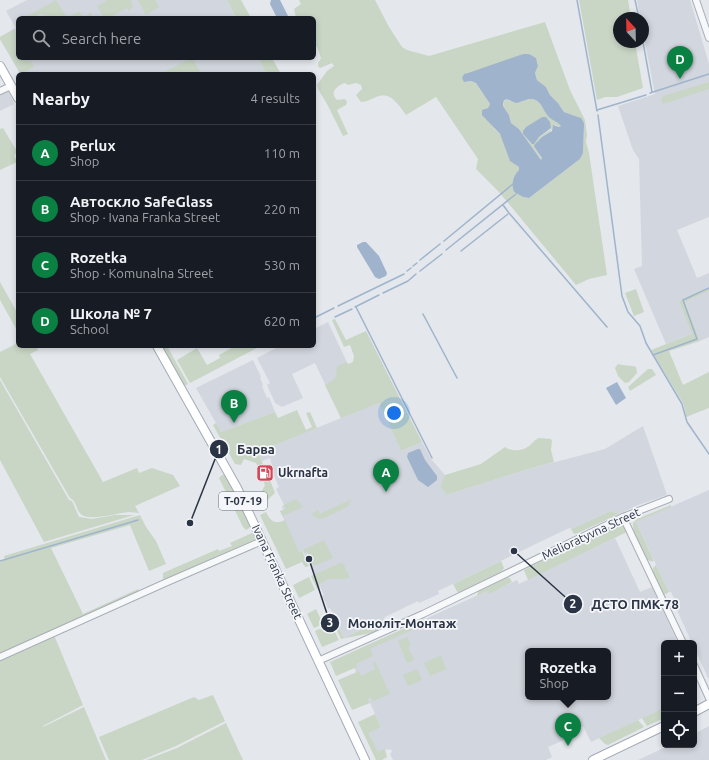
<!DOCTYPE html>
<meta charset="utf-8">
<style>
:root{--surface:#171b24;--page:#242831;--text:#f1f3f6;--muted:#9ea1a6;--line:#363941;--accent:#0b8043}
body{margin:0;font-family:Ubuntu,sans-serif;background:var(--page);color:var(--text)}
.controls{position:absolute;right:12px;bottom:12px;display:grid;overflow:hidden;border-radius:6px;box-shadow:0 2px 6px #0003}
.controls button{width:36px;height:36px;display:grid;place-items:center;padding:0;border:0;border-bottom:1px solid var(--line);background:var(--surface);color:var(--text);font:20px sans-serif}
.compass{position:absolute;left:613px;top:12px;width:36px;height:36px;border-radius:50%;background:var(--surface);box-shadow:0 2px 6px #0003;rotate:338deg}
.you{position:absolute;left:394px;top:413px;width:14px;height:14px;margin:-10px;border:3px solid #fff;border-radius:50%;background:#1a73e8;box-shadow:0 0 0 6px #1a73e833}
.badge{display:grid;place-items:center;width:26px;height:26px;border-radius:50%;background:var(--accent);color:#fff;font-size:13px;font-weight:700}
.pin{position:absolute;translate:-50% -33px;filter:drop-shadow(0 1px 2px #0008)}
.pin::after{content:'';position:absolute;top:21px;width:14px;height:12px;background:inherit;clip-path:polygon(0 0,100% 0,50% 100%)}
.popup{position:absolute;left:525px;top:648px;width:86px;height:52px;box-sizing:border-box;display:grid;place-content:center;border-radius:6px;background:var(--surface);filter:drop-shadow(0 1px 3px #0005);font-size:13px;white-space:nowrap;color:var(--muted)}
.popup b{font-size:15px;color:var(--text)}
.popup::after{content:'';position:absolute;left:50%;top:100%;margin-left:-8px;border:8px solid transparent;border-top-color:var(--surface)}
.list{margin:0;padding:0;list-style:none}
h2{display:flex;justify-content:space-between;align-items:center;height:52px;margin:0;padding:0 16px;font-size:17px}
h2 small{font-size:13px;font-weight:400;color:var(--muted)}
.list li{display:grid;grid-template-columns:26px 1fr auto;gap:12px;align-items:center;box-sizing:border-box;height:56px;padding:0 16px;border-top:1px solid var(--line)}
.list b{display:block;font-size:15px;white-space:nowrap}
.list p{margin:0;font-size:13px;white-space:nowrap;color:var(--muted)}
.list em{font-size:13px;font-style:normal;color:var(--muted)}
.icon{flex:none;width:22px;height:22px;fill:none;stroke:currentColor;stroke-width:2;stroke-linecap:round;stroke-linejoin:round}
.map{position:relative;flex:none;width:709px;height:760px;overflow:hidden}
.search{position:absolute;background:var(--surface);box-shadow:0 2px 6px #0003;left:16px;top:16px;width:300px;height:44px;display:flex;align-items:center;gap:10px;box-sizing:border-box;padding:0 14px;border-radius:6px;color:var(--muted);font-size:15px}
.panel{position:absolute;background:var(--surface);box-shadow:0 2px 6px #0003;left:16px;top:72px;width:300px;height:276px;border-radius:6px}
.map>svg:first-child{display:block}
.built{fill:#d2d6de;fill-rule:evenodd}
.green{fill:#c9d6c5;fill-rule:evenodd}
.water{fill:#9fb4cc;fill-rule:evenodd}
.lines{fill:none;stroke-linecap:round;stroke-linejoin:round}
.stream{stroke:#9fb4cc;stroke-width:1.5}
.minor-casing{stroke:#a9aeb7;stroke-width:8}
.major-casing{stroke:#a3abb8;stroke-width:10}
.minor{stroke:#f7f8fa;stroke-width:6}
.major{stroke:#fff;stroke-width:8}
.labels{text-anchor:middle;stroke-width:3.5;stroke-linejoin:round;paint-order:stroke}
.shield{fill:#f4f6f9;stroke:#676e7b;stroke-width:1}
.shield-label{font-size:11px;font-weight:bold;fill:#2b3445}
.poi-label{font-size:12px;font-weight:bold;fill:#2b3445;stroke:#f4f6f9;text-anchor:start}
.street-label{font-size:12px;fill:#2b3445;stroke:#f4f6f9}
.leader{fill:none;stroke:#2b3445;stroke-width:1.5}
.callout-dot{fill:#2b3445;stroke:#f4f6f9;stroke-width:1.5}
.mark-label{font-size:12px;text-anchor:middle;font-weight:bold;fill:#fff}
.callout-label{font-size:13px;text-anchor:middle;font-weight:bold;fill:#2b3445;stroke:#f4f6f9;stroke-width:3.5;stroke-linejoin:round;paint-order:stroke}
</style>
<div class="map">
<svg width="709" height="760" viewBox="0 0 709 760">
<rect width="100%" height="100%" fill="#e4e7ec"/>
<!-- built -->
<g class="built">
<polygon points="27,0 227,0 236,18 18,18 18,58 258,58 266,74 20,74 0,39 0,37 16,28 6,11"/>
<polygon points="637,0 690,0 709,64 709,217 677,230 697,278 709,273 709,288 679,301 692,334 666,344 634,269 642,266 639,159 633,150 618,106 655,94 643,32 643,18 640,18"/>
<polygon points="8,90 14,104 0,111 0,94"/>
<polygon points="709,291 709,337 700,341 685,302"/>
<polygon points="328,322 368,407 379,403 401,451 422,442 431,459 445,475 440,486 446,495 525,470 605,449 643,426 667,495 638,505 619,514 611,511 571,529 570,528 567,529 438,591 439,594 419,603 418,601 385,617 384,619 344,638 330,608 328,609 326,603 322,596 324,595 303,551 299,552 280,511 283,510 282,506 284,505 276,489 279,487 275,478 270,458 262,461 258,452 341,418 315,363 292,374 303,398 282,407 275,403 267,385 270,383 257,358 280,346 314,346 314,329"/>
<polygon points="253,360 261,377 260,378 263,385 262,386 267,398 269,397 275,412 221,432 196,388"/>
<polygon points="709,490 709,678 708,678 694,647 694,643 692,643 676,608 678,607 678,606 671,592 669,592 636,522"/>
<path d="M 615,538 L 640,592 L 652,587 L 678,643 L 664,643 L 664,708 L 591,742 L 583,726 L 567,734 L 568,738 L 548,747 L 552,757 L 546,760 L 393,760 L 390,754 L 392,752 L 391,749 L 389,750 L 387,749 L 378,753 L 369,732 L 381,727 L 348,654 L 487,591 L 489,593 L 517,580 L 519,584 ZM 528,651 L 608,651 L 608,697 L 528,697 Z"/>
<polygon points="709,726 709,760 638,760 670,745 694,745 694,734"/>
</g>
<!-- green -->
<g class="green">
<polygon points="56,0 67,18 79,11 83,18 91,13 93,18 46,18 42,13 33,18 24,18"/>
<polygon points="107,0 131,0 133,7 129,11 127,8 109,18 104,18 97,6"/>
<polygon points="138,0 155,0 159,7 146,15"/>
<polygon points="227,0 241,0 251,18 236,18"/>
<path d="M 299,0 L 375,0 L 389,27 L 402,47 L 407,50 L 429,56 L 545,22 L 570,90 L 585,120 L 587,135 L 586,142 L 589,153 L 607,275 L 589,279 L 576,285 L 499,192 L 476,169 L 478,159 L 436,97 L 406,115 C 400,107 391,92 379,96 C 373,98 367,102 361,102 L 356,95 L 362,89 L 361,85 L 356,83 L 348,85 L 345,83 C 337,86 329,92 337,100 L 345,99 L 347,102 L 346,105 L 337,110 L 348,134 L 343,136 L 327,104 L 318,89 L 317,85 L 327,71 L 334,66 L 332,63 L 320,68 L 318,66 L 318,63 L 321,58 L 317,47 L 314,45 L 314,18 L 296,18 L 294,9 L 301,4 ZM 523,54 L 529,54 L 537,61 L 538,66 L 535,73 L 537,80 L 546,87 L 550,95 L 558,103 L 564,112 L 578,117 L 584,127 L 583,153 L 580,159 L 529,198 L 523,197 L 514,192 C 512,185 515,175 519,170 L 519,167 L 509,158 L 502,137 L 494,128 L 482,111 L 488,108 L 490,104 L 476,83 L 471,81 L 464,82 Z"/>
<polygon points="579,0 628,0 631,18 619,18 619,42 635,42 643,88 617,97 605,97 597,100"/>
<polygon points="14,29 18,37 18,58 29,58 34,67 21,74 0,39 0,37"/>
<polygon points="192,58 193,58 201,74 160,74"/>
<polygon points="258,58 272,58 281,74 266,74"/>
<polygon points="709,82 709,89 663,104 661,99 663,96"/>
<path d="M 529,99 C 540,98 542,107 547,115 C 551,119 557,121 561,125 L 560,127 L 555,125 L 553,126 C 551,136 539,134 535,148 L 543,160 L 541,160 L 519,129 L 511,123 L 509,115 L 503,106 L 504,101 L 506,100 L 521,102 ZM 542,117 L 545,117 L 548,120 L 551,129 L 531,143 L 523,134 L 525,128 Z"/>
<polygon points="3,128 18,153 14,155 17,162 0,170 0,129"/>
<polygon points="0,282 18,314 18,332 0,300"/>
<polygon points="709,288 709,291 685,302 700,341 669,351 683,385 709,372 709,408 686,417 685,410 683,403 651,350 692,334 679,301"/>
<polygon points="636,289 644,312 634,316 625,293"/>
<path d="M 335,319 L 346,340 L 366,331 L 422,442 L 401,451 L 379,403 L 341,418 L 325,385 C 337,379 336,378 337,366 L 347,362 L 348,364 L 353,362 L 354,356 L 350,345 L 344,347 L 332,320 Z"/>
<path d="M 18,343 L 18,346 L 36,346 L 38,350 L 30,354 L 103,482 L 137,468 L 139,473 L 152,468 L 173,475 L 180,486 L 135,506 L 139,513 C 135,513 132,512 129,512 C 118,513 91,521 82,515 C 76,511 77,501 70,498 L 0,377 L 0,352 Z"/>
<polygon points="161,346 167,346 188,384 184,386"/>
<polygon points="235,346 256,346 257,348 190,383 177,360 197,348 207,365 220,358 219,355"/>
<path d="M 618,364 C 623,366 632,365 636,367 L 637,373 L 629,382 L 625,383 L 618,376 L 615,368 Z"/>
<polygon points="648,369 652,369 656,375 630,391 628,387"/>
<polygon points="0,380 69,500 72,501 79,517 92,519 115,515 134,515 44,542 0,460"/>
<polygon points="297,410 306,430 312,427 306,413 310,412 317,428 258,452 265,469 260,471 256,463 244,459 241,465 235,464 213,425 216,423 221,432 275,412 278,418"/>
<path d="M 539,438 L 551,439 L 552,441 L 551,450 L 554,462 L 525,470 L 446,495 L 440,486 L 445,475 L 481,464 L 505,447 C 511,452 523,451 529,446 C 533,443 534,440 539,438 Z"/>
<polygon points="222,475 225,475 249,522 250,527 248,529 246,530 243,527 220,480 219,478"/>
<polygon points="268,475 275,493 261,506 257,508 255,504 265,485 262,477"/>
<polygon points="296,499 303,507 283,516 280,511 286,509 284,505"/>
<polygon points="352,499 347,507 324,518 319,519 312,515 313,513 318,510 320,514"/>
<path d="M 671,505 L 671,507 L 636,522 L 654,561 C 651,561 651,562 648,560 C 641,554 632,530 633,523 L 637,519 Z"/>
<polygon points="611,511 619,514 578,533 574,534 571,529"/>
<path d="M 266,512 C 270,521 275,525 285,520 L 299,552 L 302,551 L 309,566 L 305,567 L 302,562 L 286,569 L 260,515 Z"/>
<polygon points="140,515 146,527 156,541 166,564 149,571 130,525 51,548 83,614 138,589 138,592 0,655 0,562 5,560 4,556"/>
<polygon points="622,521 627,532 528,580 524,570"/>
<polygon points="252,533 255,535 257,540 163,582 163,573 165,572 218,549 219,551 232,546 230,543"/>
<polygon points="324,540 333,558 314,566 307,551 304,553 303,550"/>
<polygon points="501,561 504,568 502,571 458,593 453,584"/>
<polygon points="342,562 350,577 345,579 328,579 319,584 320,588 317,589 311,576"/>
<polygon points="656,565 669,592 664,595 653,572 653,568"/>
<polygon points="309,577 315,590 299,598 293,585"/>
<polygon points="507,577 510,578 512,582 489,594 487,591 477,596 478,591"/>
<polygon points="316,609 323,624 314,628 307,614"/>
<polygon points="384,619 387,626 376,632 341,639 333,623 336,621 344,638"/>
<polygon points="423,620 423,625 370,649 373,656 356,664 357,667 336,676 330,662"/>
<polygon points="331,624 339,640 322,647 315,631"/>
<polygon points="54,635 83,705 43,726 43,727 84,707 106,760 0,760 0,659"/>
<polygon points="407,637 411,645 408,647 414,660 407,663 398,641"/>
<polygon points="441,655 446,669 430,676 424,663"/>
<polygon points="375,661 390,694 373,701 371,697 368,699 370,703 352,710 338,680 359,671 361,676 375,669 373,663"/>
<polygon points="417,669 422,680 408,686 403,675"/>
<polygon points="213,695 225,721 176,746 142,760 109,760 99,737 194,697 199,700"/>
<polygon points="664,708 664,718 647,726 642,718"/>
<polygon points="375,714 381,727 369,733 378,752 385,749 387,757 382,760 376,760 358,722"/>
<polygon points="638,720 644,727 608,745 605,744 599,738"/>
<polygon points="226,723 243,760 146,760 177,748"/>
</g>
<!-- water -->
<g class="water">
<polygon points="271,0 280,0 288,16 282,18 277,18 270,4"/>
<path d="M 523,54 L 529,54 L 536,58 L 538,66 L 535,73 L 537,80 L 546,87 L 550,95 L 558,103 L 564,112 L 581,118 L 584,123 L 584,126 L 583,153 L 580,159 L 529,198 L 523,197 L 514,192 C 511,184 513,176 519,170 L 519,167 L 510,161 L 500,134 L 482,115 L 482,110 L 488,108 L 490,104 L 476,83 L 471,81 L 464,82 L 462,78 L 464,74 L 468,73 ZM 529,99 C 542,98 542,111 550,118 C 554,121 558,122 561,126 L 559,127 L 553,125 L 552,131 L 542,137 L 534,145 L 535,148 L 542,158 L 541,160 L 519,129 L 511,123 L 509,115 L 503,106 C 503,94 511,102 517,103 Z"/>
<polygon points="542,117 546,117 550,122 551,128 539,137 534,144 532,144 523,134 523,131 526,127"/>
<polygon points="363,242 366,242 379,256 387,273 386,276 379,279 375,277 357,247 357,245"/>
<polygon points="617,382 626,398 616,405 606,388"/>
<polygon points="418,449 420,449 425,460 437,476 437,480 428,487 418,480 407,457 408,453"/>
</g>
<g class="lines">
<!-- stream -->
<g class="stream">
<polyline points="577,0 597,111"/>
<polyline points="635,0 639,18"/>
<polyline points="643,42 652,92"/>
<polyline points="650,93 709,74"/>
<polyline points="597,110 646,95"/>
<polyline points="598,115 622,296 628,312 640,326 646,343 682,404 687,422 709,454"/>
<polyline points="503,205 509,213 607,327"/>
<polyline points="444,241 513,184"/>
<polyline points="446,250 516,194"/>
<polyline points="461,251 508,214"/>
<polyline points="420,260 440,244"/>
<polyline points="413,266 417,263"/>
<polyline points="407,271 411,268"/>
<polyline points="420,271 442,254"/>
<polyline points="383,293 408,281 416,274"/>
<polyline points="338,306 404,274"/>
<polyline points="355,307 379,295"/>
<polyline points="356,307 432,458"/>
<polyline points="423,314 457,378"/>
<polyline points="335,317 352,309"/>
<polyline points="314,318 334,308"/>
<polyline points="653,355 697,339 683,300 709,288"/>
<polyline points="0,561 138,520"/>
</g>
<defs>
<g id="minor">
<polyline points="696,0 709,38"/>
<polyline points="0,91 11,86"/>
<polyline points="623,517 683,643"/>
<polyline points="0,657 165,583 262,541"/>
<polyline points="318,661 423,614 623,517 669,499"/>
<polyline points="694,665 709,698"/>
</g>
<g id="major">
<polyline points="0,66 18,98"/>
<polyline points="157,346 237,488 365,760"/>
<polyline points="694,712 709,704"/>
<polyline points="593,760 664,726"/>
</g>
</defs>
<!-- minor casing -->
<use href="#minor" class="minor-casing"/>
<!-- major casing -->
<use href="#major" class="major-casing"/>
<!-- minor -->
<use href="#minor" class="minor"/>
<!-- major -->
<use href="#major" class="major"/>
</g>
<!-- icons -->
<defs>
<symbol id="fuel-square" viewBox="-11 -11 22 22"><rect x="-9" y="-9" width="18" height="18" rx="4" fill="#d1495b" stroke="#f4f6f9"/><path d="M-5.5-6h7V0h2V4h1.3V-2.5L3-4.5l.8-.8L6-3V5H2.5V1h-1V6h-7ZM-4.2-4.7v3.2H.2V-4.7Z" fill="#fff"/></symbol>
</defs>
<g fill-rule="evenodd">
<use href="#fuel-square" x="255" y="463" width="20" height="20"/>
</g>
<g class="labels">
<!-- shield labels -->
<rect class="shield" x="219" y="492" width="48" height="18" rx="3"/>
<g class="shield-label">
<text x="243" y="505">Т-07-19</text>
</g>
<!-- poi labels -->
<g class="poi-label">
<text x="278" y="477">Ukrnafta</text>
</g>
<!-- street labels -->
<g class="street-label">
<text transform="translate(591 534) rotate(-25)" y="4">Melioratyvna Street</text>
<text transform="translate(277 572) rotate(65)" y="4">Ivana Franka Street</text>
</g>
</g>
<!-- callouts -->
<path class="leader" d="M190 523L219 449M514 551L573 604M309 559L330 623"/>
<g class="callout-dot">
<circle cx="190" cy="523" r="4"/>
<circle cx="514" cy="551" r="4"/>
<circle cx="309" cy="559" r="4"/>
<circle cx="219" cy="449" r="10"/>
<circle cx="573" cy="604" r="10"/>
<circle cx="330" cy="623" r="10"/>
</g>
<g class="mark-label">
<text x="219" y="454">1</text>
<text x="573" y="608">2</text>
<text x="330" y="627">3</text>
</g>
<g class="callout-label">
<text x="256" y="454">Барва</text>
<text x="635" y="609">ДСТО ПМК-78</text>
<text x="402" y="628">Моноліт-Монтаж</text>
</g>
</svg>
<div class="controls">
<button>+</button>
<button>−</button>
<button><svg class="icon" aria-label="locate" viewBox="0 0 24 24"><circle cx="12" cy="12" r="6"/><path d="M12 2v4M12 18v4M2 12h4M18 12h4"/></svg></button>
</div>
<svg class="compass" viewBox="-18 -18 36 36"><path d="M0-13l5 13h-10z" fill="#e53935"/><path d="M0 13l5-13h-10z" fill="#9ea1a6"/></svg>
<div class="you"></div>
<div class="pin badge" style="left:386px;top:492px">A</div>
<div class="pin badge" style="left:234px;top:423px">B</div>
<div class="pin badge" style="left:568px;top:746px">C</div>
<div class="popup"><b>Rozetka</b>Shop</div>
<div class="pin badge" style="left:680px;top:79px">D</div>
<div class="search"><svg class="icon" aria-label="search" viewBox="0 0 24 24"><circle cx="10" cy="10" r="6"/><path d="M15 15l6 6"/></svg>Search here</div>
<section class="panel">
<h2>Nearby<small>4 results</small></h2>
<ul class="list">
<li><span class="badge">A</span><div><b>Perlux</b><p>Shop</p></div><em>110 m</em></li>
<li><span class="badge">B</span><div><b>Автоскло SafeGlass</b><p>Shop · Ivana Franka Street</p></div><em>220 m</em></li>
<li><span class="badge">C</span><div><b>Rozetka</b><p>Shop · Komunalna Street</p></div><em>530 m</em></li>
<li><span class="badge">D</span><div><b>Школа № 7</b><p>School</p></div><em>620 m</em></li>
</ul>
</section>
</div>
